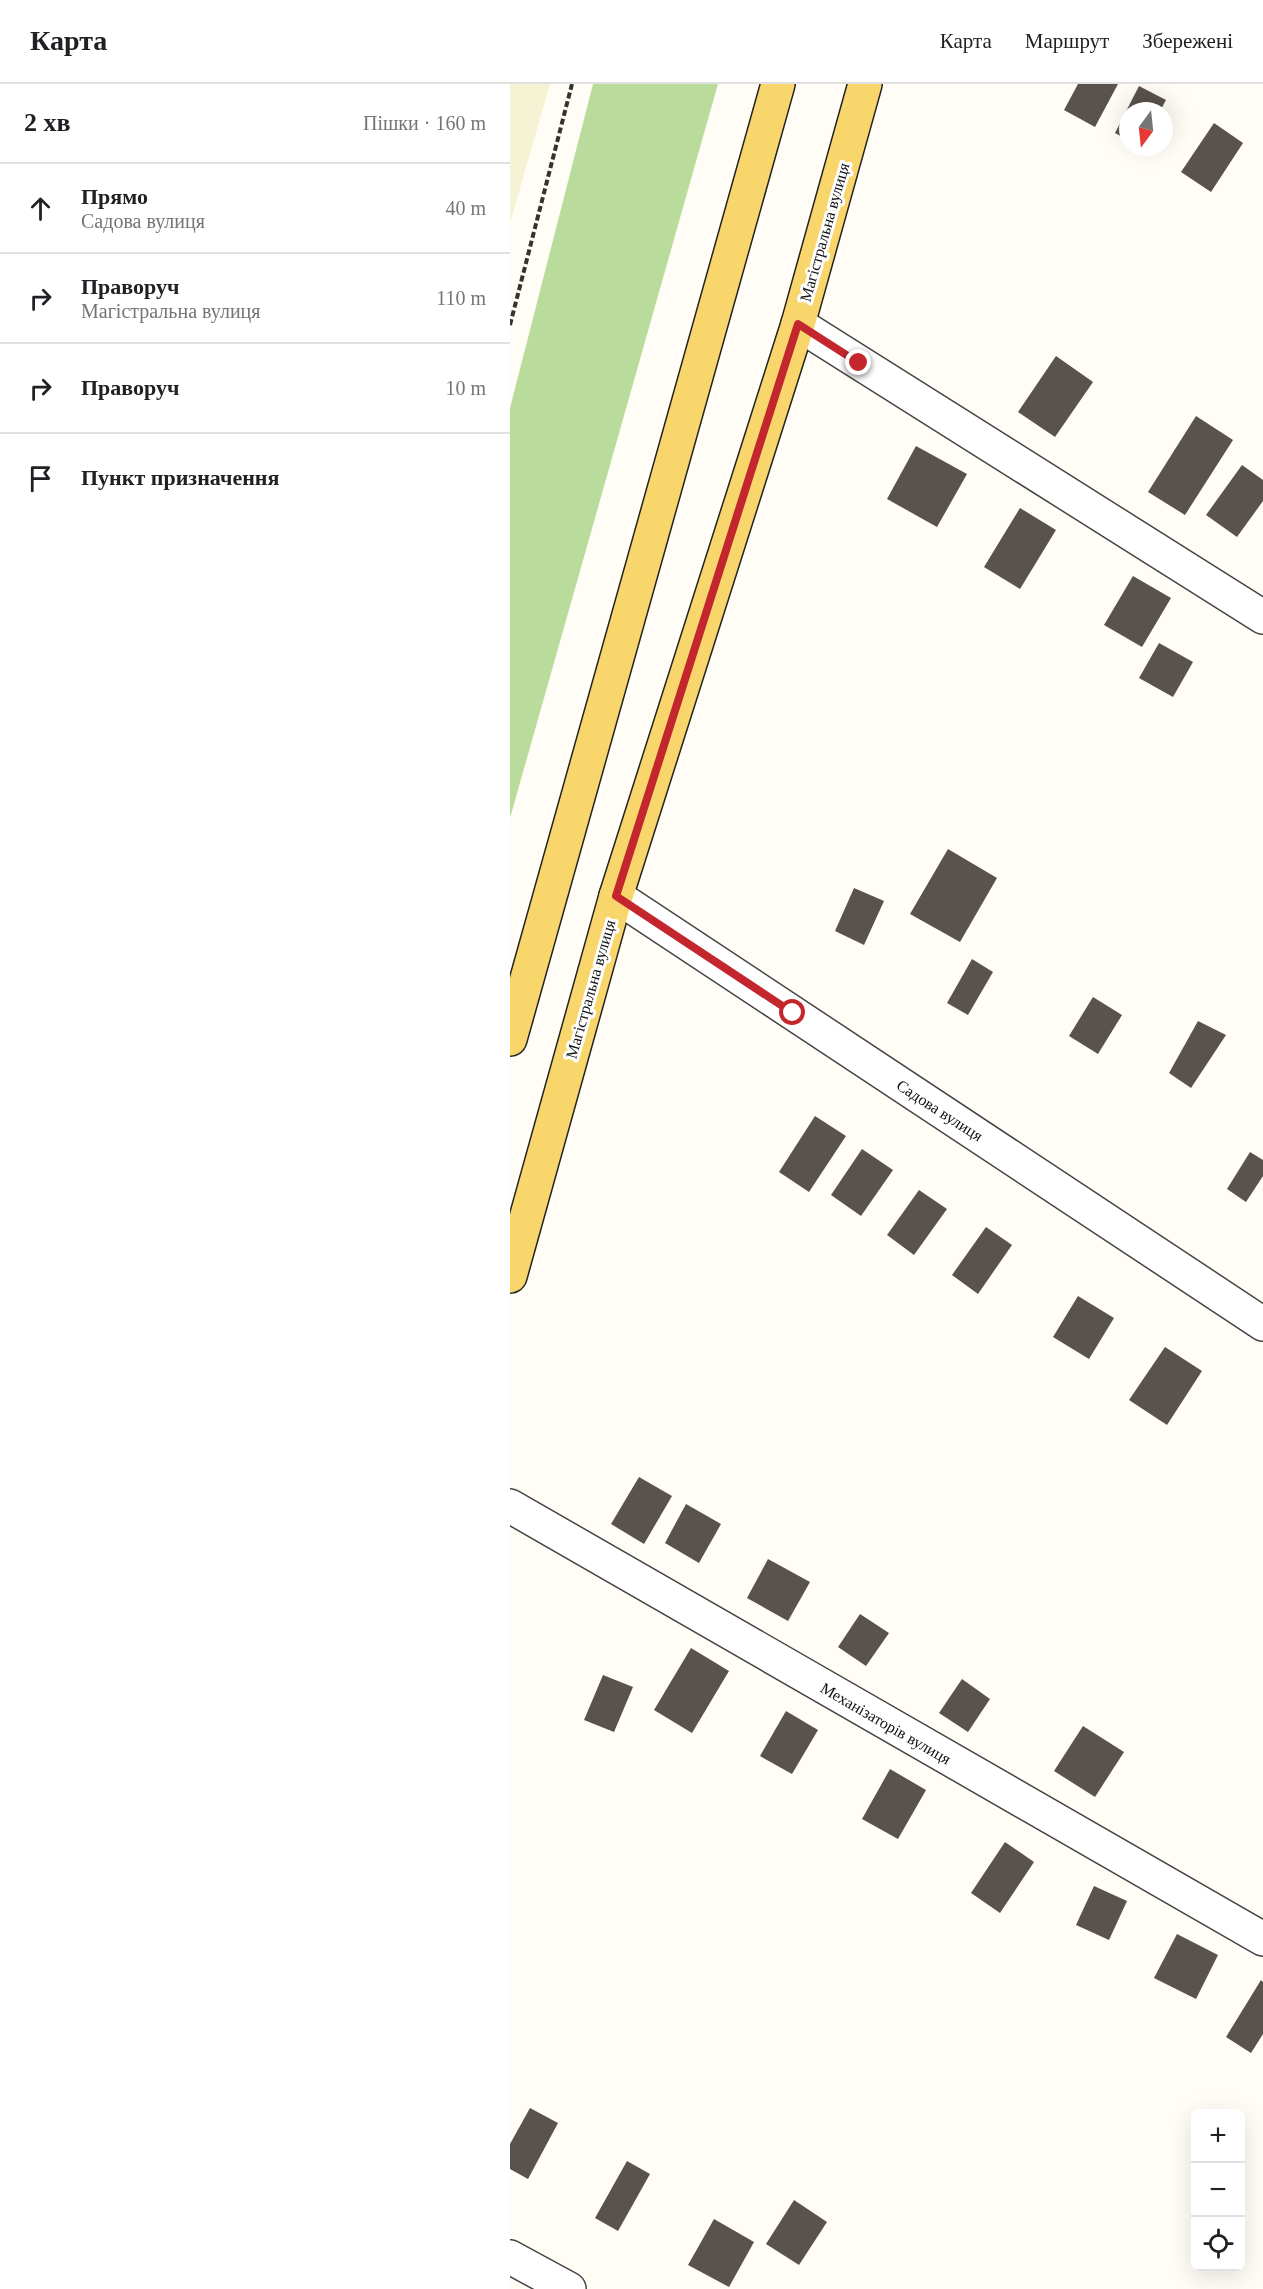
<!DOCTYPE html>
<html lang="uk">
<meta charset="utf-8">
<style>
:root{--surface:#fff;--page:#f6f6f6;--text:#202124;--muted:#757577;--line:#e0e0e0}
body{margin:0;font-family:Georgia,serif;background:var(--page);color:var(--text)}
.controls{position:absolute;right:18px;bottom:18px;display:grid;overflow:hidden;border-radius:9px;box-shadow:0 6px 24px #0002}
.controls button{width:54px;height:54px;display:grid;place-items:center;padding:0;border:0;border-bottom:2px solid var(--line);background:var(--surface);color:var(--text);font:30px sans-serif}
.compass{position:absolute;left:609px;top:18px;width:54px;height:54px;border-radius:50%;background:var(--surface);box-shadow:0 6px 24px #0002;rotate:195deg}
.stop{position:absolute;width:18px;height:18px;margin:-14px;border:4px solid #c4262e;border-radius:50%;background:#fff}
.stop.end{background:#c4262e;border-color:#fff;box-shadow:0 2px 6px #0008}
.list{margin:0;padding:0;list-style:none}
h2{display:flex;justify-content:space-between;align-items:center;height:78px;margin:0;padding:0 24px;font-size:26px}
h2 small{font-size:20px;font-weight:400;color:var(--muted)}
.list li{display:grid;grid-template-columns:39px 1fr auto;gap:18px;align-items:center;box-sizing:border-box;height:90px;padding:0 24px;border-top:2px solid var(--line)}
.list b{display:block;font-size:22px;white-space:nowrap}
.list p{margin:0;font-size:20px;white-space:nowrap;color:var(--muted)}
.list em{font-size:20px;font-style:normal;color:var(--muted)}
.icon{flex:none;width:33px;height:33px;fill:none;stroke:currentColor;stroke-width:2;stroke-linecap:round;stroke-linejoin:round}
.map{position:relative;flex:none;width:753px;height:2205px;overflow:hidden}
header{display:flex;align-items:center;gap:36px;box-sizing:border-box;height:84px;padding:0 30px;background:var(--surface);border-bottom:2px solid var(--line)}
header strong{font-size:28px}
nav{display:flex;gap:33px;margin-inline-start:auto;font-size:21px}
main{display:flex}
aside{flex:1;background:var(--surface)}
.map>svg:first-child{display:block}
.farmland{fill:#f6f3d4}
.forest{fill:#b9dc9c}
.building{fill:#5a524d}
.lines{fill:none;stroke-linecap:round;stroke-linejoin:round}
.minor-casing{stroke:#444;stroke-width:36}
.major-casing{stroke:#222;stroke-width:36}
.path{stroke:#333;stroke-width:4;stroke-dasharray:6 3;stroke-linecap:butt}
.minor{stroke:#fff;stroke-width:33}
.major{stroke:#f9d66b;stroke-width:33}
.route{stroke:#c4262e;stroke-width:8}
.labels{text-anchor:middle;stroke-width:6;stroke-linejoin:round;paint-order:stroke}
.street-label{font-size:16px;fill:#111;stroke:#fff}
</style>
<header>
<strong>Карта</strong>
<nav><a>Карта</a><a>Маршрут</a><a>Збережені</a></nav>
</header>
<main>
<aside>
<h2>2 хв<small>Пішки · 160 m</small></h2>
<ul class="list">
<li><svg class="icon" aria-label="ahead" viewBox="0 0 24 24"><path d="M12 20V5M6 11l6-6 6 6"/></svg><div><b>Прямо</b><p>Садова вулиця</p></div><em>40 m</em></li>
<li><svg class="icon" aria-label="right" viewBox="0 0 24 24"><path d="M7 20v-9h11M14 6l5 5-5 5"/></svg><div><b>Праворуч</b><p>Магістральна вулиця</p></div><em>110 m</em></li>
<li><svg class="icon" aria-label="right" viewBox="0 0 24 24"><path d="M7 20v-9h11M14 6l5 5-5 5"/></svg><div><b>Праворуч</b></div><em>10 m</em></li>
<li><svg class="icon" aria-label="arrive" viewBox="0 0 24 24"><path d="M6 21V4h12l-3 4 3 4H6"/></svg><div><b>Пункт призначення</b></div></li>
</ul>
</aside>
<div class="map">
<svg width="753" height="2205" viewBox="0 0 753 2205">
<rect width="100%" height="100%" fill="#fffdf5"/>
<!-- farmland -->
<polygon class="farmland" points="0,0 40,0 0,139"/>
<!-- forest -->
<polygon class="forest" points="83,0 208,0 0,734 0,324"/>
<!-- building -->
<g class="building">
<polygon points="568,0 608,0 585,43 554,26"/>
<polygon points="629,2 656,16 650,27 618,27 618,56 605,49"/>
<polygon points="704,39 733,59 701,108 671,88"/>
<polygon points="546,272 583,298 545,353 508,328"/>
<polygon points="686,332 723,356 675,431 638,408"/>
<polygon points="406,362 457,390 427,443 377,415"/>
<polygon points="732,381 753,396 753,417 727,453 696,431"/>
<polygon points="510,424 546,446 510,505 474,483"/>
<polygon points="623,492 661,514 632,563 594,541"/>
<polygon points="649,559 683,578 663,613 629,594"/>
<polygon points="438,765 487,794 450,858 400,830"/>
<polygon points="344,804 374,817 354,861 325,847"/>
<polygon points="462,875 483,888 458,931 437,919"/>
<polygon points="583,913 612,931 588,970 559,952"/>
<polygon points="688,937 716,951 681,1004 659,989"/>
<polygon points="305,1032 336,1052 299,1108 269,1088"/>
<polygon points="352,1065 383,1086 351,1132 321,1111"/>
<polygon points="740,1068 753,1076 753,1092 736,1118 717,1105"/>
<polygon points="409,1106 437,1125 404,1171 377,1151"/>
<polygon points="476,1143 502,1161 468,1210 442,1191"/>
<polygon points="568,1212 604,1234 579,1275 543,1253"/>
<polygon points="655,1263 692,1287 657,1341 619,1316"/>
<polygon points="129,1393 162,1412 134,1460 101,1440"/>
<polygon points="176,1420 211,1440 189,1479 155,1459"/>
<polygon points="258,1475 300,1498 278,1537 237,1514"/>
<polygon points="350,1530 379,1549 356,1582 328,1563"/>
<polygon points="181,1564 219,1587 182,1649 144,1626"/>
<polygon points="93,1591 123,1603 104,1648 74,1636"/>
<polygon points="452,1595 480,1615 458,1648 429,1629"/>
<polygon points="276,1627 308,1646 282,1690 250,1672"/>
<polygon points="573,1642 614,1668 585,1713 544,1687"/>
<polygon points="380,1685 416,1706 388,1755 352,1735"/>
<polygon points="495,1758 524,1778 490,1829 461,1809"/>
<polygon points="584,1802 617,1817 599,1856 566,1841"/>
<polygon points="667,1850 708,1871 686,1915 644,1894"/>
<polygon points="751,1896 753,1898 753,1950 741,1969 716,1953"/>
<polygon points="20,2024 48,2039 18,2095 0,2085 0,2060"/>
<polygon points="117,2077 140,2090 108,2147 85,2134"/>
<polygon points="284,2116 317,2138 289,2181 256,2160"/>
<polygon points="204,2135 244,2158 219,2203 178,2181"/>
</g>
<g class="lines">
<defs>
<g id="minor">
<polyline points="288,240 753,533"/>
<polyline points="106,812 753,1240"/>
<polyline points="0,1422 753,1855"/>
<polyline points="0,2173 59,2205"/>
</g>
<g id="major">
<polyline points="0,955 268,0"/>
<polyline points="0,1192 106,812 288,240 355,0"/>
</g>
</defs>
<!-- minor casing -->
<use href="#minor" class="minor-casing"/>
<!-- major casing -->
<use href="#major" class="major-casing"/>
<!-- path -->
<polyline class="path" points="0,241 62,0"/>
<!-- minor -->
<use href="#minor" class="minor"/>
<!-- major -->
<use href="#major" class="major"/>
</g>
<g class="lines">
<!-- route -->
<polyline class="route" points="283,929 106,812 288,240 349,279"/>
</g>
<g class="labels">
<!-- street labels -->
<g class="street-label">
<text transform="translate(314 148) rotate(-74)" y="6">Магістральна вулиця</text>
<text transform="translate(80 905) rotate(-74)" y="6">Магістральна вулиця</text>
<text transform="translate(430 1026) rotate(33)" y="6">Садова вулиця</text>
<text transform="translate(376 1639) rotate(30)" y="6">Механізаторів вулиця</text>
</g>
</g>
</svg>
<div class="controls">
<button>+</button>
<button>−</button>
<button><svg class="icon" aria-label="locate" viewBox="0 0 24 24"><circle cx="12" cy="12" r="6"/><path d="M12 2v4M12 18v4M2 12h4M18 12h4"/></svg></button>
</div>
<svg class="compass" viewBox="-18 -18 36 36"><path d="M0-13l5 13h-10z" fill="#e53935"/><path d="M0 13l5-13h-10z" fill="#757577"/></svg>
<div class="stop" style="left:283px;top:929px"></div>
<div class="stop end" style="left:349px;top:279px"></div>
</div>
</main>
